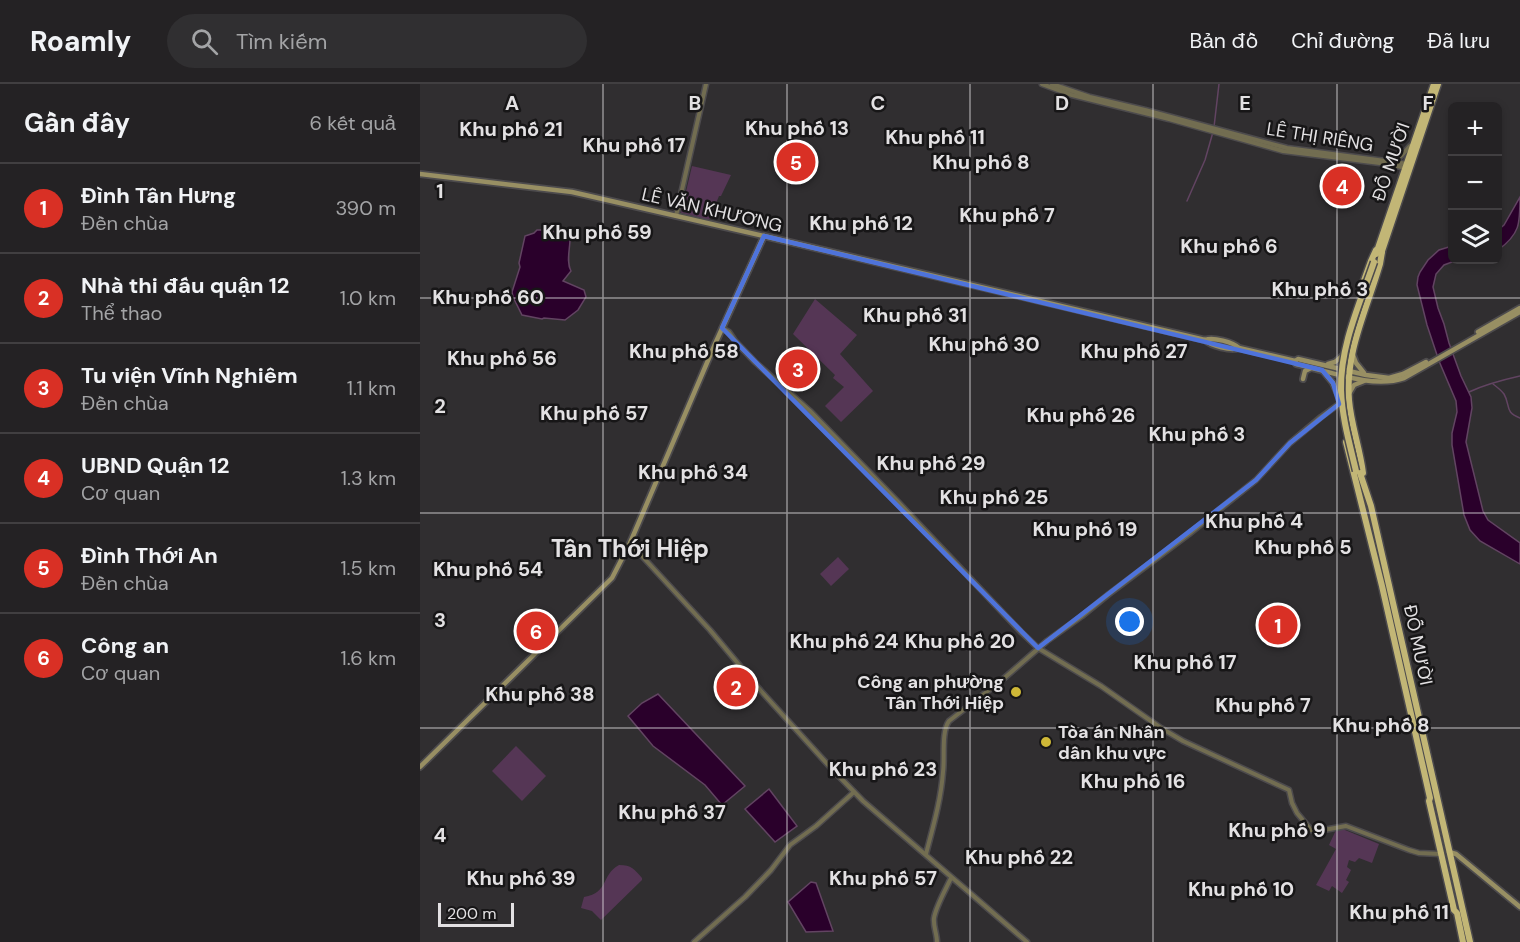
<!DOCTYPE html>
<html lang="vi">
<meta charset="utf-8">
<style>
:root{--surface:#242224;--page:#302f31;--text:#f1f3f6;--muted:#a3a4a6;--line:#413f41;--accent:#d93025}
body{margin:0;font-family:"DM Sans",sans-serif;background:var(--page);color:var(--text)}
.controls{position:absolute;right:18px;top:18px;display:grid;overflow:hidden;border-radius:9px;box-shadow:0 3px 9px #0003}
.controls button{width:54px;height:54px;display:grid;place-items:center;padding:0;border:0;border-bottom:2px solid var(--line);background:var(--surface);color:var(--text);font:30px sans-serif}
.scale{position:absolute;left:18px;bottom:15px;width:76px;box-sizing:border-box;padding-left:6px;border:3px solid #e3e1e3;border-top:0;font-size:16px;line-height:21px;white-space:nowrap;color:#e3e1e3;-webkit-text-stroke:4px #171617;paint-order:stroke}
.you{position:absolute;left:710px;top:538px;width:21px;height:21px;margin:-15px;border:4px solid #fff;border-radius:50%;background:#1a73e8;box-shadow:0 0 0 9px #1a73e833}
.badge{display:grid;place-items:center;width:39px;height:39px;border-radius:50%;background:var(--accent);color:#fff;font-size:20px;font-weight:700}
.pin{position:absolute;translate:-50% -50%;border:3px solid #fff;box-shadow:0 2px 6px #0006}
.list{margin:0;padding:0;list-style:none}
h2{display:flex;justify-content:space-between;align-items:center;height:78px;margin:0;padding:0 24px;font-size:26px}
h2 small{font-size:20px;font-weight:400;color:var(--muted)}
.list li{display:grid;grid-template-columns:39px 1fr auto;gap:18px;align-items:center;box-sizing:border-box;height:90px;padding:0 24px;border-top:2px solid var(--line)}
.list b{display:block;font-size:22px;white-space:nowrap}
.list p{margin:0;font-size:20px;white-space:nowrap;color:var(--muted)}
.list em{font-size:20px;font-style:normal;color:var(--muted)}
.icon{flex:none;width:33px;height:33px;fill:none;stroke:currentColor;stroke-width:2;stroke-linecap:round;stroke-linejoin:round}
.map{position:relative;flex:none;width:1100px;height:858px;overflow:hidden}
header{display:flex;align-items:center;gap:36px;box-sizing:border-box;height:84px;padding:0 30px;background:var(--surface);border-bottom:2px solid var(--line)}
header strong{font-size:28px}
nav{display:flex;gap:33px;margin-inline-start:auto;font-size:21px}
.search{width:420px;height:54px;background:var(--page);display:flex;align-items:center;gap:15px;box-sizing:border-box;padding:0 21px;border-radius:33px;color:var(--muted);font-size:22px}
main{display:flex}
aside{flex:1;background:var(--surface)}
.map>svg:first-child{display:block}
.green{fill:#553655}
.water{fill:#2a002b;stroke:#624462;stroke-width:1.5}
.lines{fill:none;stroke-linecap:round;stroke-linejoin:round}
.stream{stroke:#624462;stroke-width:1.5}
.tertiary-casing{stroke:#4d4b4d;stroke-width:7}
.secondary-casing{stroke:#4d4b4d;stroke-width:8}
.trunk-casing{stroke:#4d4b4d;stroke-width:9}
.tertiary{stroke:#726d51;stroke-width:4}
.secondary{stroke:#988f63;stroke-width:4.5}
.trunk{stroke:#c2b676;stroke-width:6}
.trunk-bridge-casing{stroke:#4d4b4d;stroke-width:9;stroke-linecap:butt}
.trunk-bridge{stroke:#c2b676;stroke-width:6}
.marked{fill:none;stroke:#4e73db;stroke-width:4.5;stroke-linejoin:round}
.grid{fill:none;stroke:#e3e1e3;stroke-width:1.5;stroke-opacity:0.55}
.poi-dot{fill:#cfb837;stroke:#171617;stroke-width:2}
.labels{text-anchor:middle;stroke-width:5;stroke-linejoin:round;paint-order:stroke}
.street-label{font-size:18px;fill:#e3e1e3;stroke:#171617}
.poi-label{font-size:18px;font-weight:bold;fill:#e3e1e3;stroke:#171617;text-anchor:end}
.neighbourhood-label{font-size:20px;font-weight:bold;fill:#e3e1e3;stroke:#171617}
.district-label{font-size:24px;font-weight:bold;fill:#e3e1e3;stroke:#171617}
.grid-label{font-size:20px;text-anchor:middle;font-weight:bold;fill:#e3e1e3;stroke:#171617;stroke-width:5;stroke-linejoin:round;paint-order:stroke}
</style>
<header>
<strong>Roamly</strong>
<div class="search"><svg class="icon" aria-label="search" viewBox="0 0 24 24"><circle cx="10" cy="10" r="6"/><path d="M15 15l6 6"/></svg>Tìm kiếm</div>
<nav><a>Bản đồ</a><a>Chỉ đường</a><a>Đã lưu</a></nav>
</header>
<main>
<aside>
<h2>Gần đây<small>6 kết quả</small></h2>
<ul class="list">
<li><span class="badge">1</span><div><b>Đình Tân Hưng</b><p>Đền chùa</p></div><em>390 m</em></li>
<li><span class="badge">2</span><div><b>Nhà thi đấu quận 12</b><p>Thể thao</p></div><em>1.0 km</em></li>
<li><span class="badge">3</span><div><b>Tu viện Vĩnh Nghiêm</b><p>Đền chùa</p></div><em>1.1 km</em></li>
<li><span class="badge">4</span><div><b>UBND Quận 12</b><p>Cơ quan</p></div><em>1.3 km</em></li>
<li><span class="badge">5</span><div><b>Đình Thới An</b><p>Đền chùa</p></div><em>1.5 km</em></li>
<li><span class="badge">6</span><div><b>Công an</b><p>Cơ quan</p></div><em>1.6 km</em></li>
</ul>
</aside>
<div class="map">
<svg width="1100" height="858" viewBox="0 0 1100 858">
<rect width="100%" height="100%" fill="#302e30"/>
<!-- green -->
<g class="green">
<polygon points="272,82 311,91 301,112 299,112 289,136 261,129"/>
<polygon points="395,215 437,251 420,270 453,307 421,338 405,322 424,303 413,294 415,291 373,250"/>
<polygon points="418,473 429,485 411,502 400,490"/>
<polygon points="96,662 126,692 102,717 72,687"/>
<polygon points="916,746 925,746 959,760 952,779 939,774 935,778 929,776 927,783 931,786 926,796 929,798 922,809 912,802 909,807 896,801 916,765 909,761"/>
<path d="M 199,781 C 212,781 214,785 222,794 L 222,796 L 181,836 L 172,827 L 161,824 L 164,813 C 190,808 180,792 199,781 Z"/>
</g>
<!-- water -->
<g class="water">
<path d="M 1100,113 C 1100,140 1100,150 1078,166 L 1078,146 L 1084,141 Z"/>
<path d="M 117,146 L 127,146 L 143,151 L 150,155 C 150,165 146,178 151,187 L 143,197 L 164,206 L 166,213 L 158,226 L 145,236 L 124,234 L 122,235 L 102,231 L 93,213 L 92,208 L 100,183 L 99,179 L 105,152 L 114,149 Z"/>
<polygon points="1032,162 1032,176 1049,176 1032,178 1024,181 1016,190 1013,203 1018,224 1024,240 1029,259 1041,292 1051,313 1052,324 1046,358 1063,427 1068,436 1100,459 1100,480 1060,457 1050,446 1044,431 1032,361 1032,349 1037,328 1036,317 1019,277 1007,241 997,201 998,193 1000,188 1008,176 1019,166"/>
<polygon points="238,610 325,702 302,721 285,701 233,662 208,632 222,619"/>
<polygon points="349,705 377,742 355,758 325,725"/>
<polygon points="391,798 396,799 413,847 386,848 368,818"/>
</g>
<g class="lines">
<!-- stream -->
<g class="stream">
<polyline points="794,43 799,0"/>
<polyline points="767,117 785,76 793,48"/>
<path d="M 1073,300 C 1077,303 1081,306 1084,310 C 1091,322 1084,328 1100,334"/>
<path d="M 1049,308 C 1066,300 1082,296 1100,292"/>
</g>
<defs>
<g id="tertiary">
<polyline points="622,0 652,11 749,35 863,67 968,80 986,84"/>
<polyline points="632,0 670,13 725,26 867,64 988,80"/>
<polyline points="973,77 982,71 990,62"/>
<polyline points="256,132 286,0"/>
<polyline points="302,244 309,248 315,257 335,278 390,327 479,419 601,548 618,564 681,602 741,644 763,657 869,706 872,719 877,729 891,746 898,747 926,742 989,766 999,769 1020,770"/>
<polyline points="210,459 290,546 341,607 410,683 443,717 607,858"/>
<path d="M 506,770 C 513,743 521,716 523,688 C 525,674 521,648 529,637 L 582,596 L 627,557 L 662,532 L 689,510 L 769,450 L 836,396 L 870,359 L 901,333 L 919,320"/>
<polyline points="274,858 325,813 351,786 370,761 396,742 434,708"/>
<path d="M 517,858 C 517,850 513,842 514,834 C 516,822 526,805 531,794"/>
</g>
<g id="secondary">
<path d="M 0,90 L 152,108 L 344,152 L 785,256 C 793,253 813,258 819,264"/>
<polyline points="1058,248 1100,224"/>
<path d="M 785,256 C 791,262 811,267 819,264 L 871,276 L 875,277 L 876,280 C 909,287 952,305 984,294 L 1100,228"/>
<polyline points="933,271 936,279 944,289"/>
<polyline points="875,277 878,275 946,291 969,294 983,290 1006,278"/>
<polyline points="908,280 915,278 921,273"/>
<polyline points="904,288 913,299 918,310"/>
<polyline points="883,295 885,287 891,284"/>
<polyline points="930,308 934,301 944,297"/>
<polyline points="0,683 192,494 210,459 295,260 344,152"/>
<polyline points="1029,768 1036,770 1100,823"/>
</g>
<g id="trunk">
<polyline points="956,170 1014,0"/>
<polyline points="961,170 1018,0"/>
<polyline points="942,202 951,177 956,166"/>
<polyline points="926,358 962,502 1010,714 1009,717 1034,826 1037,829 1043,858"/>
<polyline points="939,386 951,422 1050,858"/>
<path d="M 943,389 C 940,364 931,341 929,316 C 925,268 947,225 960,180 L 962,168"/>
</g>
</defs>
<!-- tertiary casing -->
<use href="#tertiary" class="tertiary-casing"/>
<!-- secondary casing -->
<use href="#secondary" class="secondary-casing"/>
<!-- trunk casing -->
<use href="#trunk" class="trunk-casing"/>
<!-- tertiary -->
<use href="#tertiary" class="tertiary"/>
<!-- secondary -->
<use href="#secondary" class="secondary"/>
<!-- trunk -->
<use href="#trunk" class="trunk"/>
<defs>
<path id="trunk-bridge" d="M 936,387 C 930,361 922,334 921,306 C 920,262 940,219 954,178"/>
</defs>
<!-- trunk-bridge casing -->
<use href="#trunk-bridge" class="trunk-bridge-casing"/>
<!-- trunk-bridge -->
<use href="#trunk-bridge" class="trunk-bridge"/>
</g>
<!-- marked area -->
<path class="marked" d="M 344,152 L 902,286 L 913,299 L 919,320 L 870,359 L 836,396 L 618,564 L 302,244 Z"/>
<!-- grid -->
<path class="grid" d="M 183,0 L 183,858M 367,0 L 367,858M 550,0 L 550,858M 733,0 L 733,858M 917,0 L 917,858M 0,214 L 1100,214M 0,429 L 1100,429M 0,644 L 1100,644"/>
<!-- markers -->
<g class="poi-dot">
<circle cx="596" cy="608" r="6"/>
<circle cx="626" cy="658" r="6"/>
</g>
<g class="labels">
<!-- street labels -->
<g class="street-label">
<text transform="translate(900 53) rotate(9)" y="6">LÊ THỊ RIÊNG</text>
<text transform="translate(971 78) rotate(-71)" y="6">ĐỖ MƯỜI</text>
<text transform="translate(292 126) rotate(13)" y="6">LÊ VĂN KHƯƠNG</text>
<text transform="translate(998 561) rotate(78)" y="6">ĐỖ MƯỜI</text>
</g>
<!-- poi labels -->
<g class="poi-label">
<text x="584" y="604">Công an phường<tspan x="584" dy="21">Tân Thới Hiệp</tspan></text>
<text x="638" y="654" text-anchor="start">Tòa án Nhân<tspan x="638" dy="21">dân khu vực</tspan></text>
</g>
<!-- neighbourhood labels -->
<g class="neighbourhood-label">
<text x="377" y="51">Khu phố 13</text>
<text x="91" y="52">Khu phố 21</text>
<text x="515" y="60">Khu phố 11</text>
<text x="214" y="68">Khu phố 17</text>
<text x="561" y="85">Khu phố 8</text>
<text x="587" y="138">Khu phố 7</text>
<text x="441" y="146">Khu phố 12</text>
<text x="177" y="155">Khu phố 59</text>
<text x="809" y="169">Khu phố 6</text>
<text x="900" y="212">Khu phố 3</text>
<text x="68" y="220">Khu phố 60</text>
<text x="495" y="238">Khu phố 31</text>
<text x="564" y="267">Khu phố 30</text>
<text x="264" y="274">Khu phố 58</text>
<text x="714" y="274">Khu phố 27</text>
<text x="82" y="281">Khu phố 56</text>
<text x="174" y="336">Khu phố 57</text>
<text x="661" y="338">Khu phố 26</text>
<text x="777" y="357">Khu phố 3</text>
<text x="511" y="386">Khu phố 29</text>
<text x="273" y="395">Khu phố 34</text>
<text x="574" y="420">Khu phố 25</text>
<text x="834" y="444">Khu phố 4</text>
<text x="665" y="452">Khu phố 19</text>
<text x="883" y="470">Khu phố 5</text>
<text x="68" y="492">Khu phố 54</text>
<text x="424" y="564">Khu phố 24</text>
<text x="540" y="564">Khu phố 20</text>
<text x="765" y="585">Khu phố 17</text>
<text x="120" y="617">Khu phố 38</text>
<text x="843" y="628">Khu phố 7</text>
<text x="961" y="648">Khu phố 8</text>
<text x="463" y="692">Khu phố 23</text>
<text x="713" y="704">Khu phố 16</text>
<text x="252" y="735">Khu phố 37</text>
<text x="857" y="753">Khu phố 9</text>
<text x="599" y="780">Khu phố 22</text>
<text x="101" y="801">Khu phố 39</text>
<text x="463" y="801">Khu phố 57</text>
<text x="821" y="812">Khu phố 10</text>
<text x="979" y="835">Khu phố 11</text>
</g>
<!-- district labels -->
<g class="district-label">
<text x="210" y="473">Tân Thới Hiệp</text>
</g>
</g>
<g class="grid-label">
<text x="92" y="26">A</text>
<text x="275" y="26">B</text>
<text x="458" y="26">C</text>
<text x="642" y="26">D</text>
<text x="825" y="26">E</text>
<text x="1008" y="26">F</text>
<text x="20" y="114">1</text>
<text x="20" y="329">2</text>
<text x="20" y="543">3</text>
<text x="20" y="758">4</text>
</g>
</svg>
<div class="controls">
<button>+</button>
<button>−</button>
<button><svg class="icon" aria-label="layers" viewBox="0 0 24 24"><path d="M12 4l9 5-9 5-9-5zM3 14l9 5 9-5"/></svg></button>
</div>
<div class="scale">200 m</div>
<div class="you"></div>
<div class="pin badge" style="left:858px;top:541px">1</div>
<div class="pin badge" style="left:316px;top:603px">2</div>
<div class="pin badge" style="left:378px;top:285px">3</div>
<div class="pin badge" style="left:922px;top:102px">4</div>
<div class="pin badge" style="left:376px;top:78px">5</div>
<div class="pin badge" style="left:116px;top:547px">6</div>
</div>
</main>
